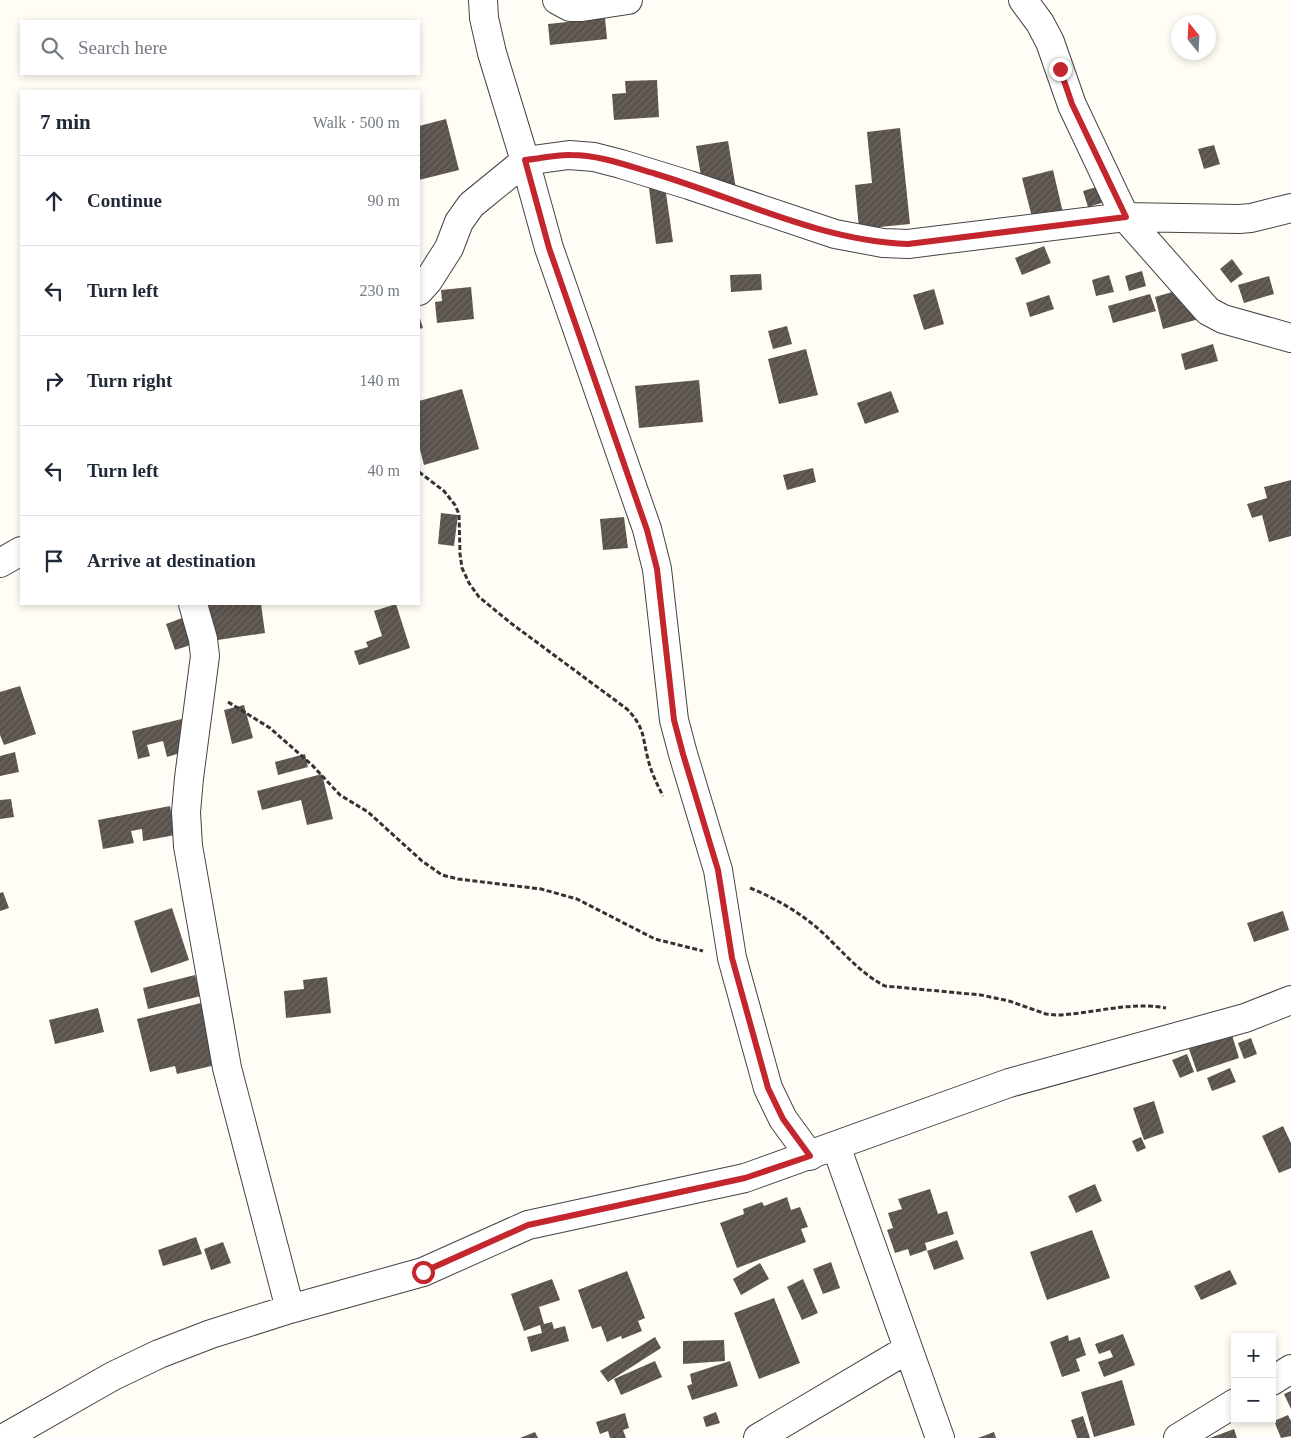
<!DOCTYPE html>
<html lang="en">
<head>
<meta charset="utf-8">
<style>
	body { margin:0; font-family:Georgia,serif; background:#f6f6f7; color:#1f2937 }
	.controls { position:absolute; right:15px; bottom:15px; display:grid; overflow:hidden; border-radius:0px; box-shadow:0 2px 8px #0003 }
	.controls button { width:45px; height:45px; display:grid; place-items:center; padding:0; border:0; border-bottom:1px solid #e0e1e3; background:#fff; color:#1f2937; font:25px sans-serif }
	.compass { position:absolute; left:1171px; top:15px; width:45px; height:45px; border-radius:50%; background:#fff; box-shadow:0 2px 8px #0003; rotate:342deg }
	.stop { position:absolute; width:15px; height:15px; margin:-11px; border:4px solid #c4262e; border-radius:50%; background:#fff }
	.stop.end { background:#c4262e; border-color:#fff; box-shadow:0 1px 5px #0008 }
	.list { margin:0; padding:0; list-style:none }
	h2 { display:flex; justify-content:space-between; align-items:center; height:65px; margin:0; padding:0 20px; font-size:21px }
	h2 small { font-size:16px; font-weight:400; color:#747a83 }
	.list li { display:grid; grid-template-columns:32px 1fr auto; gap:15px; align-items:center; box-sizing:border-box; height:90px; padding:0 20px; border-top:1px solid #e0e1e3 }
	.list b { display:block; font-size:19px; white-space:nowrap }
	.list em { font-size:16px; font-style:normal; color:#747a83 }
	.icon { flex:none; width:28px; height:28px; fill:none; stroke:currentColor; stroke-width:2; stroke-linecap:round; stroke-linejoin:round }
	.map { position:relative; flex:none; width:1291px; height:1438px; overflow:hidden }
	.search { position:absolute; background:#fff; box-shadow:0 2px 8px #0003; left:20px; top:20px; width:400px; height:55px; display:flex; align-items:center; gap:12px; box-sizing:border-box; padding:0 18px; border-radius:0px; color:#747a83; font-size:19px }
	.panel { position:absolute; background:#fff; box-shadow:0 2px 8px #0003; left:20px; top:90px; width:400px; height:515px; border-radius:0px }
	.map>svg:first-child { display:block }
</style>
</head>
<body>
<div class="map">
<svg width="1291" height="1438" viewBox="0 0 1291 1438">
	<defs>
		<pattern id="building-hatch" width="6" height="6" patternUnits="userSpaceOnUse" patternTransform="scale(1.25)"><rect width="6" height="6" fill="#5a524d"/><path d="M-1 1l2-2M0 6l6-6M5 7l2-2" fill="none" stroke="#6d6662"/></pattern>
	</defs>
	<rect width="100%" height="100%" fill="#fffdf5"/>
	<!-- building -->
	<path fill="url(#building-hatch)" d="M 605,18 L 607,39 L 550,45 L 548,24 Z
		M 657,80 L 659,117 L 614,120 L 612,94 L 626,93 L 625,81 Z
		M 446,119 L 459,170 L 419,180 L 419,126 Z
		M 900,128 L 910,224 L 859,229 L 855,185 L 872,183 L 867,132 Z
		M 728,141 L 736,189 L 704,194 L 696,146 Z
		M 1214,145 L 1220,164 L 1204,169 L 1198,149 Z
		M 1053,170 L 1064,217 L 1034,225 L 1022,178 Z
		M 1113,182 L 1118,198 L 1088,207 L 1083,191 Z
		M 665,186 L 673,242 L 656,244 L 649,188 Z
		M 1044,246 L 1051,263 L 1022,275 L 1015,258 Z
		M 1232,259 L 1243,274 L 1231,283 L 1220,269 Z
		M 1142,271 L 1146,286 L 1129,291 L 1125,276 Z
		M 761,274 L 762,290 L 731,292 L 730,275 Z
		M 1109,275 L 1114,292 L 1096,296 L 1092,280 Z
		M 1269,276 L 1274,294 L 1244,303 L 1238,285 Z
		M 471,287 L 474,319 L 437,323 L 435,302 L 442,301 L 441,290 Z
		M 934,289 L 944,324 L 924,330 L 913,295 Z
		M 1179,290 L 1183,306 L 1195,302 L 1199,319 L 1163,329 L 1155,297 Z
		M 1150,294 L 1156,311 L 1113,323 L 1108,306 Z
		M 1049,295 L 1054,309 L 1030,317 L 1026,303 Z
		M 419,315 L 423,328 L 419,329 Z
		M 787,326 L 792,344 L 773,349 L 768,331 Z
		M 1213,344 L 1218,361 L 1185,370 L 1181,354 Z
		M 806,349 L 818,395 L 779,404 L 768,359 Z
		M 699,380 L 703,422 L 639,428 L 635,386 Z
		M 462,389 L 479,449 L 424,465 L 419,446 L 419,401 Z
		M 891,391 L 899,412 L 865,424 L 857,403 Z
		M 813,468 L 816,482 L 787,490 L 783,475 Z
		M 1291,480 L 1291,536 L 1269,542 L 1262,515 L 1252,518 L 1247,504 L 1267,498 L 1264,487 Z
		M 441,513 L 458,515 L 454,546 L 438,544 Z
		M 624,517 L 628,548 L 603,550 L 600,519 Z
		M 206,604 L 261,604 L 265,633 L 211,641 Z
		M 396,604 L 410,648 L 359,665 L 354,651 L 368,647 L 366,642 L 382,636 L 374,611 Z
		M 185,617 L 194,644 L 175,650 L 166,624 Z
		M 20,686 L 36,734 L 4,745 L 0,735 L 0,692 Z
		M 244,705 L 253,738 L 232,744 L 224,710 Z
		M 190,717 L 179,758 L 177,754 L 167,757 L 163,741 L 147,745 L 150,756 L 138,759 L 132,731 Z
		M 15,752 L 19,772 L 0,776 L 0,756 Z
		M 305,754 L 308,767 L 278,775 L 275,762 Z
		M 322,774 L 333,819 L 307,825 L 301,800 L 262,810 L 257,791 Z
		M 11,799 L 14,817 L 0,819 L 0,800 Z
		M 170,806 L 175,835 L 143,841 L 142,829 L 131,831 L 134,843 L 103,849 L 98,820 Z
		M 3,892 L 9,908 L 0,911 L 0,893 Z
		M 172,908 L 189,960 L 151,973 L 134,921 Z
		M 1283,911 L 1289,930 L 1254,942 L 1247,923 Z
		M 195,975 L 201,996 L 148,1009 L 143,988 Z
		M 327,977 L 331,1013 L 286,1018 L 284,991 L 304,989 L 303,980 Z
		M 209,1001 L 224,1063 L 177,1074 L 175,1066 L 150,1072 L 137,1019 Z
		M 98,1008 L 104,1032 L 55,1044 L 49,1020 Z
		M 1232,1035 L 1239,1058 L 1197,1072 L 1189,1049 Z
		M 1251,1038 L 1257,1054 L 1244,1059 L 1238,1043 Z
		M 1187,1054 L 1194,1072 L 1180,1078 L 1172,1060 Z
		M 1230,1068 L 1236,1082 L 1212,1091 L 1207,1078 Z
		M 1154,1101 L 1164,1133 L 1144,1140 L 1133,1108 Z
		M 1283,1126 L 1291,1143 L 1291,1168 L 1279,1173 L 1262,1136 Z
		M 1141,1137 L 1146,1148 L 1137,1152 L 1132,1141 Z
		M 1095,1184 L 1102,1201 L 1076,1213 L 1068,1196 Z
		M 930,1189 L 938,1214 L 947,1211 L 954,1234 L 925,1243 L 927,1250 L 910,1256 L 908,1249 L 895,1253 L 887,1230 L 893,1228 L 888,1213 L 902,1209 L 898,1199 Z
		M 787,1197 L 791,1210 L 800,1207 L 808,1227 L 801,1229 L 806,1242 L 737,1268 L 720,1223 L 744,1214 L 743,1209 L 762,1202 L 764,1206 Z
		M 1092,1230 L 1110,1278 L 1047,1300 L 1030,1252 Z
		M 196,1237 L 202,1254 L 163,1266 L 158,1250 Z
		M 957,1240 L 964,1259 L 934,1270 L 927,1251 Z
		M 223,1242 L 231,1263 L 211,1270 L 204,1249 Z
		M 831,1262 L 840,1288 L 823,1294 L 813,1269 Z
		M 760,1263 L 769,1279 L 741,1295 L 733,1279 Z
		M 1230,1270 L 1237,1284 L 1201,1300 L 1194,1286 Z
		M 627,1271 L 645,1318 L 638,1321 L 642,1331 L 622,1339 L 621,1336 L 607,1342 L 601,1326 L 592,1329 L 578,1290 Z
		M 552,1279 L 560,1300 L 539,1307 L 544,1324 L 552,1322 L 554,1329 L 565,1326 L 569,1341 L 531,1352 L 527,1337 L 542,1333 L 540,1325 L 524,1331 L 511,1294 Z
		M 803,1279 L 818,1313 L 802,1320 L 787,1287 Z
		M 774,1298 L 800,1363 L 759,1379 L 734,1313 Z
		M 1123,1334 L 1135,1365 L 1104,1377 L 1098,1362 L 1113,1357 L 1110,1350 L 1099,1354 L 1095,1344 Z
		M 1068,1335 L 1069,1341 L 1080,1337 L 1086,1355 L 1076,1359 L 1080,1371 L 1062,1377 L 1050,1342 Z
		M 655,1337 L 661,1348 L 608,1382 L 600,1371 Z
		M 724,1340 L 725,1361 L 683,1364 L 683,1341 Z
		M 655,1361 L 662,1377 L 621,1395 L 614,1379 Z
		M 730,1361 L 738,1386 L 692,1400 L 687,1386 L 692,1384 L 690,1374 Z
		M 1122,1380 L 1135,1425 L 1094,1437 L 1081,1392 Z
		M 1291,1391 L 1291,1409 L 1284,1394 Z
		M 716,1412 L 720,1423 L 706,1427 L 703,1417 Z
		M 625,1413 L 629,1428 L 623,1430 L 626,1438 L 610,1438 L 608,1431 L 600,1434 L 596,1422 Z
		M 1288,1415 L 1291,1421 L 1291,1436 L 1281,1438 L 1274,1421 Z
		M 1083,1416 L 1090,1438 L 1077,1438 L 1071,1420 Z
		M 1234,1429 L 1237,1438 L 1210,1438 Z
		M 535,1432 L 538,1438 L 520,1438 Z
		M 994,1432 L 996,1438 L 978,1438 Z"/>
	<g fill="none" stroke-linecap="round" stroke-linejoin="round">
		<defs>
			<path id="street" d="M 483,0 L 484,18 L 492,53 L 525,161 L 549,248 L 647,529 L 657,569 L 674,720 L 683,754 L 718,870 L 732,958 L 768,1088 L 783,1119 L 810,1156
				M 557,0 L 570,7 L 582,7 L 628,0
				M 1023,0 L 1040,23 L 1050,42 L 1072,105 L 1125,217 L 1208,311 L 1223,319 L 1291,338
				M 419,291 L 428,281 L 449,248 L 459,222 L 471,205 L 525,161 L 569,155 L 594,157 L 621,164 L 689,185 L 835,234 L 883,243 L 908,244 L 1125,217 L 1239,219 L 1251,218 L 1291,208
				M 0,563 L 21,551
				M 193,604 L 203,639 L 205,656 L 189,778 L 186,812 L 188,846 L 227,1068 L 290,1309
				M 836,1146 L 940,1438
				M 1272,1381 L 1291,1369
				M 4,1438 L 113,1376 L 159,1354 L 211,1334 L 290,1309 L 423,1272 L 528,1225 L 745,1178 L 1009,1083 L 1245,1018 L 1291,1000
				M 758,1438 L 908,1349
				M 1178,1438 L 1235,1403"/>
		</defs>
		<!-- street casing -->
		<use href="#street" stroke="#444" stroke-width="30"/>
		<!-- path -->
		<path stroke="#333" stroke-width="3" stroke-dasharray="5 2.5" stroke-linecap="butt" d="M 419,472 L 444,491 L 455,505 L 459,514 L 460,554 L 462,568 L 469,583 L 479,597 L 512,624 L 627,709 C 645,728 642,736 648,759 C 651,772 657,784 663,796
			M 228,702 L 270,728 L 312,765 L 340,795 L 368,812 L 422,861 L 442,875 L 458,879 L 541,889 L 577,899 L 655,939 L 703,951
			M 750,888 C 777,899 801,913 823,933 C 842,951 861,974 885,986 L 981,995 L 1009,1001 L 1046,1014 L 1056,1015 C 1093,1014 1129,1001 1166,1008"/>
		<!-- street -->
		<use href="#street" stroke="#fff" stroke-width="28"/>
	</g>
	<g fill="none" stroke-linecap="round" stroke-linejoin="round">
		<!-- route -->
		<path stroke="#c4262e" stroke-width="6" d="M 423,1272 L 528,1225 L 745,1178 L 810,1156 L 783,1119 L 768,1088 L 732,958 L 718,870 L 683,754 L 674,720 L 657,569 L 647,530 L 549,248 L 525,160 C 540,159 556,154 571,155 C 600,155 628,166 656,174 C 739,199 821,241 908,244 L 1126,217 L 1072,104 L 1060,69"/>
	</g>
</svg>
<div class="controls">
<button>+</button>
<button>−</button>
</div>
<svg class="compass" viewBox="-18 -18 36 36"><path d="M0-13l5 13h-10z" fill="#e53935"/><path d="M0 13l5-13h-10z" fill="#747a83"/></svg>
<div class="stop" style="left:423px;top:1272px"></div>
<div class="stop end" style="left:1060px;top:69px"></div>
<div class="search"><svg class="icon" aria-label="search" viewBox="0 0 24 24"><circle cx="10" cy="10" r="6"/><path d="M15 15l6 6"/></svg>Search here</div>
<section class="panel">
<h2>7 min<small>Walk · 500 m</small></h2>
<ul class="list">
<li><svg class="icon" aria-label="ahead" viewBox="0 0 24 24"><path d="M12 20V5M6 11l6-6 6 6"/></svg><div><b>Continue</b></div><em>90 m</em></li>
<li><svg class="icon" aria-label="left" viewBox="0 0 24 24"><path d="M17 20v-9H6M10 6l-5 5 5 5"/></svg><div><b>Turn left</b></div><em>230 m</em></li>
<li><svg class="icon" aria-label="right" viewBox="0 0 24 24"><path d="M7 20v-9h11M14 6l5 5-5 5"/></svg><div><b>Turn right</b></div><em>140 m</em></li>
<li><svg class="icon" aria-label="left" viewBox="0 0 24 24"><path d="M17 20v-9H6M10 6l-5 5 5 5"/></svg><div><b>Turn left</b></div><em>40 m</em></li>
<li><svg class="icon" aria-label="arrive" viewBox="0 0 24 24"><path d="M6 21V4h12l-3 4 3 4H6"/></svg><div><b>Arrive at destination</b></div></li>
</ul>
</section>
</div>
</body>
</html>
